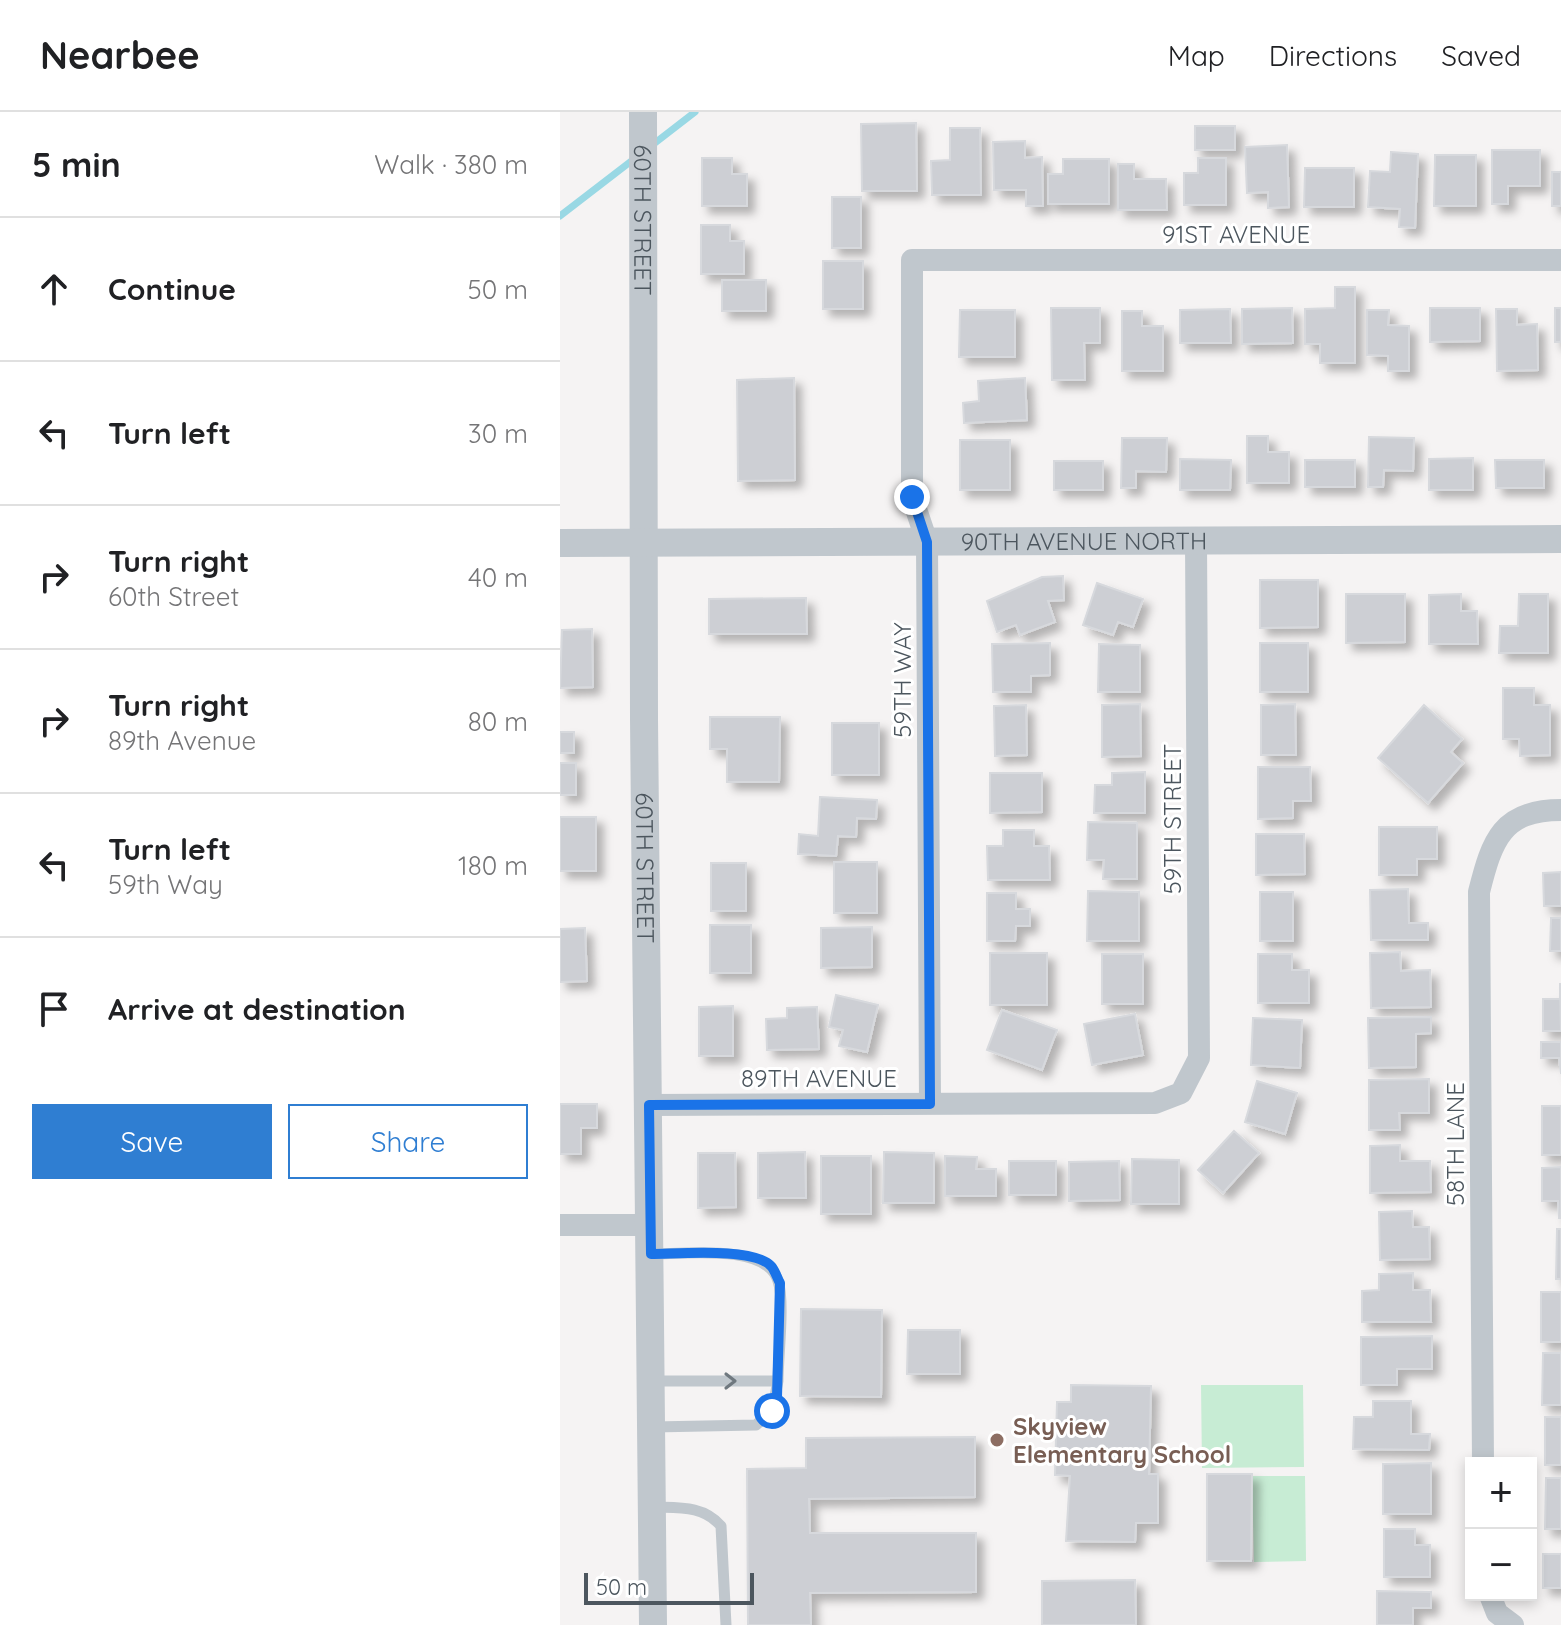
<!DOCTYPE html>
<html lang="en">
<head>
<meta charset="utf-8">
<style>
	body { margin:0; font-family:Quicksand,sans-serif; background:#f6f6f6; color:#202124 }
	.controls { position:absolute; right:24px; bottom:24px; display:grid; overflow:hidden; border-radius:0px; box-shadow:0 4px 12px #0003 }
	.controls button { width:72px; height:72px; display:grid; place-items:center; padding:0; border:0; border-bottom:2px solid #e0e0e0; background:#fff; color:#202124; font:40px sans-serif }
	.scale { position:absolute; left:24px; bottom:20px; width:170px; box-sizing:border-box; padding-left:8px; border:4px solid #4c565e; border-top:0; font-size:22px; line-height:28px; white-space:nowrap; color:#4c565e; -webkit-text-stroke:6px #fff; paint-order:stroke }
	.stop { position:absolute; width:24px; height:24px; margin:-18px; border:6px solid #1a73e8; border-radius:50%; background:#fff }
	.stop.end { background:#1a73e8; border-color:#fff; box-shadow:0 2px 8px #0008 }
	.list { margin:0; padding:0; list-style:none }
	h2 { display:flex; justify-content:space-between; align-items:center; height:104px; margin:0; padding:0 32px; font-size:34px }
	h2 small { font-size:26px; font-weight:400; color:#757577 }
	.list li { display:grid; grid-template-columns:52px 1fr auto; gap:24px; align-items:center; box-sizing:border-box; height:144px; padding:0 32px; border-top:2px solid #e0e0e0 }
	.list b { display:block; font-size:30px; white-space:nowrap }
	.list p { margin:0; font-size:26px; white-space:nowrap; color:#757577 }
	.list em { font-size:26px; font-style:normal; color:#757577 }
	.actions { display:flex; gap:16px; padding:24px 32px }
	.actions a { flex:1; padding:18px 0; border:2px solid #2f7ed2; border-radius:0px; text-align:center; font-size:28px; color:#2f7ed2 }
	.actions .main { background:#2f7ed2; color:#fff }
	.icon { flex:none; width:44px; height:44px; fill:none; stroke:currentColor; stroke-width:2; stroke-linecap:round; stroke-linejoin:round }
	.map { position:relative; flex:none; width:1001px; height:1513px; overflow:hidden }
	header { display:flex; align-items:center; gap:48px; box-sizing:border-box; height:112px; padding:0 40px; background:#fff; border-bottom:2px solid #e0e0e0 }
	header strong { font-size:38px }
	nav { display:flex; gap:44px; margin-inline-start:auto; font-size:28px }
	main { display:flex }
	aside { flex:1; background:#fff }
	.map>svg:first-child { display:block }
</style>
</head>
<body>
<header>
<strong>Nearbee</strong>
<nav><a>Map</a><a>Directions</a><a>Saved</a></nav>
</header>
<main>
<aside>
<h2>5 min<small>Walk · 380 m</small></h2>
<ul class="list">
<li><svg class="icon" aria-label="ahead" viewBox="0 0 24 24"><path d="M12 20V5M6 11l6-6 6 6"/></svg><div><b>Continue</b></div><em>50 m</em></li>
<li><svg class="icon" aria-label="left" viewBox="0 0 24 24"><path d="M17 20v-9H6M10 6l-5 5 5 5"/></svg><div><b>Turn left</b></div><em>30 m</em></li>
<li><svg class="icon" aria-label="right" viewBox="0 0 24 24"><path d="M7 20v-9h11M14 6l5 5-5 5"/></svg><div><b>Turn right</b><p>60th Street</p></div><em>40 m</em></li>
<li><svg class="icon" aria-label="right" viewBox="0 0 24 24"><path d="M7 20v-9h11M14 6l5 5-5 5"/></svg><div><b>Turn right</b><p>89th Avenue</p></div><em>80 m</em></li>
<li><svg class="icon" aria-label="left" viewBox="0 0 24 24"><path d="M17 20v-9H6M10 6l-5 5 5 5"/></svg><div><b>Turn left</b><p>59th Way</p></div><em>180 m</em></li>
<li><svg class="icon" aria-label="arrive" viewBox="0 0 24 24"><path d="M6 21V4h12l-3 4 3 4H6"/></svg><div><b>Arrive at destination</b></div></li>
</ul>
<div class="actions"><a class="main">Save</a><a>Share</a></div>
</aside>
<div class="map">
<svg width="1001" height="1513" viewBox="0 0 1001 1513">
	<defs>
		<filter id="shadow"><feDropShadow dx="7" dy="7" stdDeviation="4" flood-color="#0004"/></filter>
	</defs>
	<rect width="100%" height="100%" fill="#f5f3f3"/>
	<!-- green -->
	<path fill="#c7ecd4" d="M 641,1273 L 743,1273 L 744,1355 L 642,1356 Z
		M 692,1364 L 745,1364 L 746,1449 L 694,1450 Z"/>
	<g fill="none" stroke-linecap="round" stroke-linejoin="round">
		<!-- stream -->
		<path stroke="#99d8e4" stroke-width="7" d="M 91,34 L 135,0
			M 0,104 L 74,47"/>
	</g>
	<!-- building -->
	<path fill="#cdcfd4" stroke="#d7d9dd" stroke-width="2" filter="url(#shadow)" d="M 356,11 L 357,79 L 302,79 L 301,12 Z
		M 635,14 L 675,14 L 675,38 L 635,38 Z
		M 390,16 L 420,16 L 421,83 L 372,83 L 371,49 L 390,48 Z
		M 465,29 L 465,46 L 482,45 L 483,94 L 466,94 L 466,78 L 434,78 L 433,30 Z
		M 727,33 L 729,95 L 708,96 L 708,80 L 687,81 L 685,35 Z
		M 932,38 L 980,38 L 980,74 L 948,74 L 948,92 L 932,92 Z
		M 831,40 L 858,42 L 855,116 L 839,115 L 840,97 L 808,95 L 810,59 L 830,60 Z
		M 875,43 L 916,43 L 916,94 L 874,94 Z
		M 142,46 L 172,46 L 172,62 L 187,62 L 187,94 L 142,94 Z
		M 638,46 L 666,46 L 666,93 L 624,93 L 624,61 L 638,61 Z
		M 503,47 L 549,47 L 549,92 L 488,92 L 488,62 L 503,62 Z
		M 558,52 L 574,52 L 574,67 L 606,67 L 607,98 L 558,98 Z
		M 745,56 L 794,56 L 794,95 L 744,95 Z
		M 992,60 L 1001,60 L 1001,94 L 992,94 Z
		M 272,85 L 301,85 L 301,136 L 272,136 Z
		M 141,113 L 170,113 L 170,129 L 184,129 L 184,162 L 141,162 Z
		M 263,149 L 303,149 L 303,197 L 263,197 Z
		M 162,168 L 206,168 L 206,199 L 162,199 Z
		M 775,175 L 795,175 L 795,251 L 760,251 L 760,232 L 745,232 L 745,197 L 775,196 Z
		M 491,196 L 540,196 L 540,231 L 524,231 L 525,268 L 492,268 Z
		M 732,196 L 733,231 L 682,232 L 682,197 Z
		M 870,196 L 920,196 L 920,229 L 870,230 Z
		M 995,196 L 1001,196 L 1001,230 L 995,230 Z
		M 670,197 L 671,231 L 620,231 L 620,198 Z
		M 936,197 L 957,197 L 957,213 L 977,212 L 978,258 L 937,259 Z
		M 400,198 L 455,198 L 455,245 L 399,245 Z
		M 807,198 L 829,198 L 828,213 L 849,214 L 849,259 L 828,259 L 828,244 L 807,243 Z
		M 562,199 L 582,199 L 582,214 L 603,214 L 603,259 L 562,259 Z
		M 234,266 L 235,368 L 178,369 L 177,268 Z
		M 465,266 L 467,308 L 404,311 L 403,291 L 419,289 L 418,269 Z
		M 687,324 L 708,324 L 708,340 L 729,340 L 729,371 L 687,371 Z
		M 809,325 L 854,326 L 853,359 L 824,358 L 823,375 L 808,375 Z
		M 562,326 L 607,326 L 606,360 L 576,359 L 576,376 L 561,376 Z
		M 400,328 L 450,328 L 450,378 L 400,378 Z
		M 913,346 L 913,378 L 869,378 L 869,347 Z
		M 620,347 L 671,348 L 670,378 L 620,378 Z
		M 745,348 L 795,348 L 795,375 L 745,375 Z
		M 935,348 L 984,348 L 984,376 L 936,376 Z
		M 494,349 L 543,349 L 543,378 L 494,378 Z
		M 503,464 L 504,488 L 488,489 L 495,510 L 460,523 L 456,513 L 437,520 L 427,489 L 482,465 Z
		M 700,468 L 758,468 L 758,515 L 700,516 Z
		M 537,471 L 583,487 L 573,515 L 558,510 L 553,523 L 523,513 Z
		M 786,482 L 845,482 L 845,530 L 786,531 Z
		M 901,482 L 901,499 L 917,499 L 918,532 L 869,532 L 869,483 Z
		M 959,482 L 988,482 L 988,541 L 939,541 L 940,514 L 958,514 Z
		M 246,486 L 247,522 L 149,522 L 149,487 Z
		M 32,517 L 33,575 L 0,576 L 2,518 Z
		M 490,531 L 490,563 L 471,564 L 471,580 L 433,580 L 432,532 Z
		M 700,531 L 748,531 L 748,580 L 700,580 Z
		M 539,532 L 580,533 L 580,580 L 538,580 Z
		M 943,576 L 974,576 L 974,593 L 990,593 L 990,643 L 960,644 L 959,627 L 943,627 Z
		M 580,592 L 581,644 L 542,645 L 542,593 Z
		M 735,592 L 736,643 L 701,643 L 701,593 Z
		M 466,593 L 467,643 L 435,644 L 434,594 Z
		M 864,593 L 902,627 L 891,640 L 903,651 L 868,691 L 818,646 Z
		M 150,605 L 220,605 L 219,670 L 167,670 L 167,637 L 150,637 Z
		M 272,611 L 319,611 L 319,663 L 272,663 Z
		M 0,620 L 14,620 L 14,641 L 0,641 Z
		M 0,651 L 16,651 L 16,683 L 0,683 Z
		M 698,655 L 750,655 L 751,689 L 733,689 L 733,706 L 698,707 Z
		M 585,660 L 585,701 L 534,701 L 535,673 L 552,673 L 552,661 Z
		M 430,661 L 482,661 L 482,700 L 430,701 Z
		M 260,685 L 317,688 L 316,707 L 297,706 L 296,725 L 278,724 L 276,744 L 238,742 L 239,722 L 258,724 Z
		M 0,705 L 36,705 L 36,759 L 0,759 Z
		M 528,710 L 577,711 L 577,767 L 543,767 L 544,748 L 527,748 Z
		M 819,715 L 877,715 L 877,747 L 857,747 L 857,763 L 819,763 Z
		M 443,718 L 474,718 L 474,734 L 489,734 L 490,768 L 428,768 L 427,734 L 443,734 Z
		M 696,722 L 744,722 L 745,762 L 696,763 Z
		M 274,750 L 317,750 L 317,801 L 274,801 Z
		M 151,751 L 186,751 L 186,799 L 151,799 Z
		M 1001,760 L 1001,794 L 984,794 L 983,761 Z
		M 848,777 L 849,811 L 868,811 L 868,828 L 811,828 L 810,778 Z
		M 528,779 L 579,780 L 579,829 L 527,829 Z
		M 700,780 L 733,780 L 733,829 L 700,829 Z
		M 427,781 L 456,781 L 456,797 L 470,797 L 470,814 L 456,814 L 455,829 L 427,829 Z
		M 991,806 L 1001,806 L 1001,839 L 990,839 Z
		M 150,813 L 191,813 L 191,861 L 150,861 Z
		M 312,815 L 312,855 L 261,856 L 261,816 Z
		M 25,816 L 27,869 L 0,870 L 0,817 Z
		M 840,840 L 841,859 L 870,858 L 871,895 L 811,896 L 810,841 Z
		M 430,841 L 487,841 L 487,893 L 430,893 Z
		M 542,842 L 583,842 L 583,892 L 542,892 Z
		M 698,842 L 732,842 L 732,858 L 749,858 L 749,891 L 698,891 Z
		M 1000,871 L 1001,919 L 983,919 L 983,887 L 1000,887 Z
		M 276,883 L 318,893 L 307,940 L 279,934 L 283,918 L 269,915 Z
		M 173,894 L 173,944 L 139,944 L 139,895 Z
		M 257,895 L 259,937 L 207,938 L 206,907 L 227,906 L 227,896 Z
		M 442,898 L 497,918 L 482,958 L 427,938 Z
		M 575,902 L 583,943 L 532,953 L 524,912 Z
		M 871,905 L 871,921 L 856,922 L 856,955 L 809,956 L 808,906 Z
		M 693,906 L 742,908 L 740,956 L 691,953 Z
		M 981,930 L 1001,930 L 1001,962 L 999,946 L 981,946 Z
		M 869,967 L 869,1001 L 839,1001 L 840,1018 L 809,1018 L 809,968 Z
		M 697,969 L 737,981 L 725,1022 L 685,1010 Z
		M 0,992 L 37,992 L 37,1016 L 21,1016 L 21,1042 L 0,1042 Z
		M 982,994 L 1001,994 L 1001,1043 L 982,1043 Z
		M 674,1019 L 699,1041 L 663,1081 L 638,1058 Z
		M 840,1033 L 840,1049 L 870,1049 L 871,1080 L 810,1081 L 810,1034 Z
		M 245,1040 L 246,1086 L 198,1086 L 198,1041 Z
		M 324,1040 L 374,1041 L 374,1091 L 323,1091 Z
		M 138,1041 L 175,1041 L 176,1095 L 138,1096 Z
		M 261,1044 L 311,1044 L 311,1102 L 261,1102 Z
		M 385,1044 L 417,1045 L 416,1057 L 436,1057 L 436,1084 L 385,1084 Z
		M 572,1047 L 619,1048 L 619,1092 L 571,1092 Z
		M 449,1049 L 496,1049 L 496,1083 L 449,1083 Z
		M 559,1049 L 560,1088 L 509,1089 L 509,1050 Z
		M 1001,1055 L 1001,1106 L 999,1106 L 998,1089 L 982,1089 L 982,1056 Z
		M 852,1099 L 853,1115 L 869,1115 L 870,1147 L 820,1148 L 819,1100 Z
		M 997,1117 L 1001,1117 L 1001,1167 L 996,1167 Z
		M 853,1161 L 853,1178 L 870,1178 L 871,1210 L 802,1210 L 802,1179 L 819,1178 L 819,1162 Z
		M 981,1180 L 1001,1180 L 1001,1230 L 981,1230 Z
		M 241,1197 L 322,1198 L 321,1285 L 240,1284 Z
		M 348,1218 L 400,1218 L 400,1262 L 347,1262 Z
		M 872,1224 L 872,1257 L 837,1257 L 837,1273 L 801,1273 L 801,1225 Z
		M 983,1241 L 1001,1241 L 1001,1293 L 982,1293 Z
		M 511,1273 L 591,1274 L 589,1362 L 598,1362 L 598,1411 L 576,1411 L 575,1430 L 506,1429 L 510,1364 L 495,1363 L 497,1290 L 511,1290 Z
		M 813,1289 L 851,1289 L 851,1322 L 870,1322 L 869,1338 L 793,1337 L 794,1305 L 813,1305 Z
		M 985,1305 L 1001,1305 L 1001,1353 L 985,1353 Z
		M 415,1325 L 415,1385 L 249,1387 L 250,1421 L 416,1421 L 416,1480 L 250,1481 L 251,1513 L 188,1513 L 187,1357 L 246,1356 L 246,1326 Z
		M 871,1351 L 871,1402 L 823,1402 L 823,1352 Z
		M 647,1362 L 692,1362 L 691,1449 L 647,1449 Z
		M 986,1366 L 1001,1366 L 1001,1417 L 985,1417 Z
		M 824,1417 L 855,1417 L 855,1433 L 870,1433 L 870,1465 L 824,1465 Z
		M 983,1442 L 1001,1442 L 1001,1476 L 983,1476 Z
		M 575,1468 L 576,1513 L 482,1513 L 482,1469 Z
		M 817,1479 L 871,1480 L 871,1496 L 853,1496 L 853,1513 L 817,1513 Z"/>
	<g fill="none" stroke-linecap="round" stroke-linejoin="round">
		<!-- service -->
		<path stroke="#c0c7cd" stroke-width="11" d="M 91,1142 C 124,1142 207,1131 218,1169 C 225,1189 218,1245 218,1269 L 93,1269
			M 93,1315 L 196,1313 L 212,1299 L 218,1269
			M 93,1395 C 118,1396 143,1393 161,1414 L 166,1513"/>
		<!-- minor -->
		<path stroke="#c0c7cd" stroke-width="22" d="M 370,992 L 367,430 L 352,385 L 352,148 L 1001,148
			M 89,993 L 595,991 L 621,981 L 639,946 L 636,428
			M 0,1113 L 91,1113
			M 923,1351 L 919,780 C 932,728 942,698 1001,698
			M 930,1483 L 937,1501 L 953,1513"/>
		<!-- tertiary -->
		<g stroke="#c0c7cd" stroke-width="28">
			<path id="s1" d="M 83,0 L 84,607 L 93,1513"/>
			<path id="s2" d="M 0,431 L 1001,427"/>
		</g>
	</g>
	<!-- one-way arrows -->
	<defs><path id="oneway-chevron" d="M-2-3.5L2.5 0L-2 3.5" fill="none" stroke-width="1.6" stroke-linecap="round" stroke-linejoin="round" transform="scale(2)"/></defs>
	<use stroke="#6f787f" href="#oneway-chevron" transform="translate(170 1269)"/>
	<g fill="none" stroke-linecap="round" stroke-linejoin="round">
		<!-- route -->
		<path stroke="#1a73e8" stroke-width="10" d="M 212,1299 L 217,1285 L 220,1171 C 217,1166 215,1158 211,1154 C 193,1135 118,1142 91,1142 L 89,993 L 370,992 L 367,430 L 352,385"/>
	</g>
	<!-- markers -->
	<circle fill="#8d6e63" stroke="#fff" stroke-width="3" cx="437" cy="1328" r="8"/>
	<g text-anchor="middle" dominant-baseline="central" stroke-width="6" stroke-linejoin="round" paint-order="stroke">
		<!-- street labels -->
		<g font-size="24" fill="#4c565e" stroke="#fff">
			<text stroke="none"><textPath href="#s1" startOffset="108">60TH STREET</textPath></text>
			<text x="676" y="122">91ST AVENUE</text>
			<text stroke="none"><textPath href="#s2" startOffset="524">90TH AVENUE NORTH</textPath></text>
			<text transform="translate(342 568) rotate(-90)">59TH WAY</text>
			<text transform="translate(612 707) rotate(-90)">59TH STREET</text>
			<text stroke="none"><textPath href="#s1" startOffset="756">60TH STREET</textPath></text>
			<text x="259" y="966">89TH AVENUE</text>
			<text transform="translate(895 1032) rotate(-90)">58TH LANE</text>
		</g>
		<!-- education labels -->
		<g font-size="24" font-weight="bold" fill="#785e54" stroke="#fff" text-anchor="start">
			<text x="453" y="1314">Skyview<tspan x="453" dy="28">Elementary School</tspan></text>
		</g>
	</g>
</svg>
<div class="controls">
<button>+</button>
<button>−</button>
</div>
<div class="scale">50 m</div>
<div class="stop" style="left:212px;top:1299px"></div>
<div class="stop end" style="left:352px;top:385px"></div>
</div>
</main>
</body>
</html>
